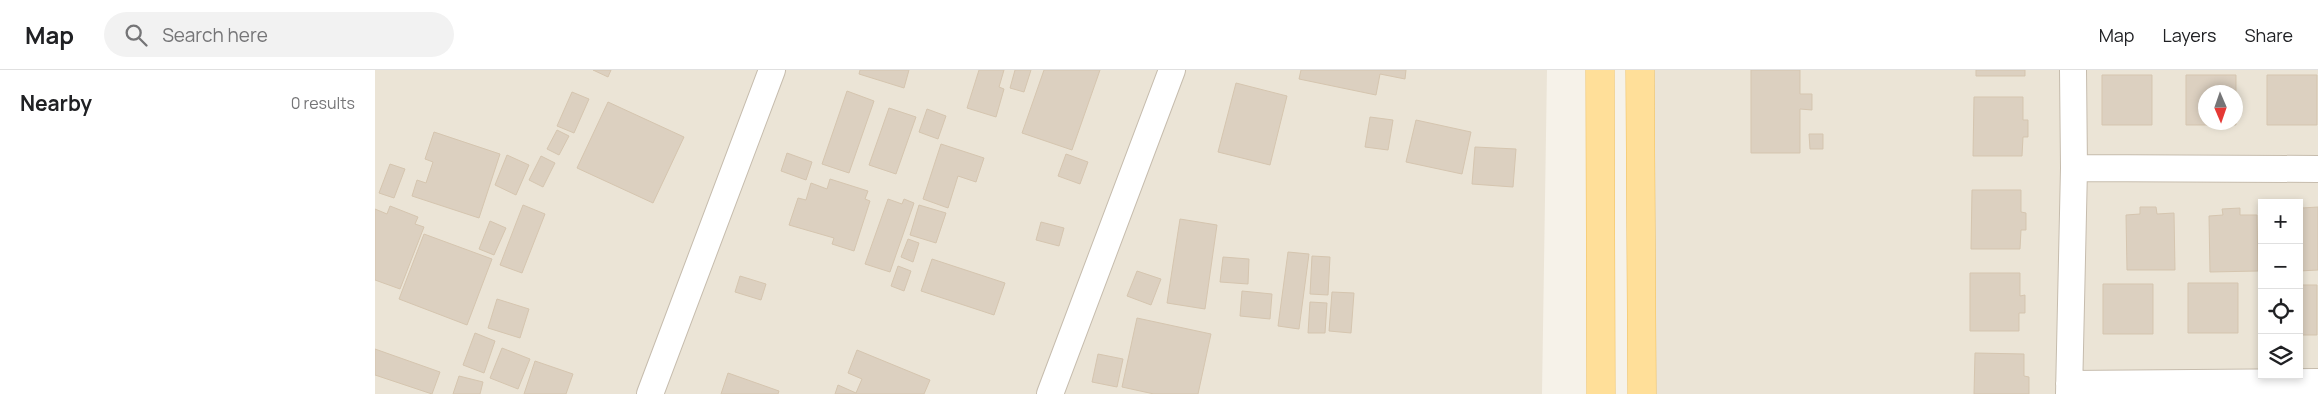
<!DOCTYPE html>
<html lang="en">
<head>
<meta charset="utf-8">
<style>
	body { margin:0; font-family:Manrope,sans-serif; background:#f2f2f2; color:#202124 }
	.controls { position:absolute; right:15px; bottom:15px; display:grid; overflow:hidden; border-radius:0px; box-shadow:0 2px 8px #0003 }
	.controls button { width:45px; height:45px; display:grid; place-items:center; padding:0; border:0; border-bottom:1px solid #e0e0e0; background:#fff; color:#202124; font:25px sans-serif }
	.compass { position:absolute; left:1823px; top:15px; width:45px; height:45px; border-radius:50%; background:#fff; box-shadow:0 2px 8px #0003; rotate:178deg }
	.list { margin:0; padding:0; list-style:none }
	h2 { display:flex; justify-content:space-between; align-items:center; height:65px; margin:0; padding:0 20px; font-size:21px }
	h2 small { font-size:16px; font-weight:400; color:#757577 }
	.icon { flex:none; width:28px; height:28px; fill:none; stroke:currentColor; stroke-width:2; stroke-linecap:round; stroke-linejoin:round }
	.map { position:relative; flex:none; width:1943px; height:324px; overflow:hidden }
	header { display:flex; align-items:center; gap:30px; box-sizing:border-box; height:70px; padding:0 25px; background:#fff; border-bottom:1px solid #e0e0e0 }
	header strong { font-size:24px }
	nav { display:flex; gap:28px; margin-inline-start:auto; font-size:18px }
	.search { width:350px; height:45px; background:#f2f2f2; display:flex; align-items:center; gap:12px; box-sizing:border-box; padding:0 18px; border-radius:28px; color:#757577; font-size:19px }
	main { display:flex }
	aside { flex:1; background:#fff }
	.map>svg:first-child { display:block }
</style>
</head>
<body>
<header>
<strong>Map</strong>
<div class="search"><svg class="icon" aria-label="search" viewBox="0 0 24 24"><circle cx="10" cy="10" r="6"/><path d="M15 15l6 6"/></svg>Search here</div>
<nav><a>Map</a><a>Layers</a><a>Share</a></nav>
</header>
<main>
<aside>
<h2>Nearby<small>0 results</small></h2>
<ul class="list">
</ul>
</aside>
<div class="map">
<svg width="1943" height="324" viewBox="0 0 1943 324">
	<rect width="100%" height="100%" fill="#f6f2e9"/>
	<!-- residential -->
	<path fill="#ebe4d6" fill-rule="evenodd" d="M 0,0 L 1172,0 L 1167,324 L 0,324 Z
		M 1257,0 L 1943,0 L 1943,324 L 1256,324 ZM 1830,22 L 1860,22 L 1860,52 L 1830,52 ZM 1887,133 L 1924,133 L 1924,305 L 1887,305 Z"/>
	<!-- building -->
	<path fill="#dcd0c0" stroke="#d5c5af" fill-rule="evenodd" d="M 218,0 L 236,0 L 233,7 Z
		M 485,0 L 534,0 L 529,18 L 484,4 Z
		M 604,0 L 629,0 L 624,17 L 629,19 L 621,47 L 592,38 Z
		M 640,0 L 656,0 L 649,22 L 635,18 Z
		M 669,0 L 725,0 L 697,80 L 647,63 Z
		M 926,0 L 1031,0 L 1030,9 L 1005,4 L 1001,25 L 924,9 Z
		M 1376,0 L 1425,0 L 1425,24 L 1437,24 L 1437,40 L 1425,39 L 1425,83 L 1376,83 Z
		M 1601,0 L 1650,0 L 1650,6 L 1601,6 Z
		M 1727,5 L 1777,5 L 1777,55 L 1727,55 Z
		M 1811,5 L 1861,5 L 1861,55 L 1811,55 ZM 1830,22 L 1860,22 L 1860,52 L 1830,52 Z
		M 1892,5 L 1942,5 L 1942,55 L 1892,55 Z
		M 861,13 L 912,26 L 895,95 L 843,82 Z
		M 472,21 L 499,31 L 474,103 L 447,94 Z
		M 197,22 L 214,29 L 199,63 L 182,56 Z
		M 1599,27 L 1648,27 L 1648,50 L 1653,50 L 1653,67 L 1648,67 L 1647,86 L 1598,86 Z
		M 233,32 L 309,67 L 278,133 L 202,98 Z
		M 514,38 L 541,47 L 521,104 L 494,95 Z
		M 552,39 L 571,46 L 563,69 L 544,62 Z
		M 995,47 L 1018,50 L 1013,80 L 990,77 Z
		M 1041,50 L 1096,62 L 1087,104 L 1031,92 Z
		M 182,60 L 194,66 L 184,85 L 172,79 Z
		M 59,62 L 125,84 L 104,148 L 37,126 L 42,110 L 51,113 L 58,92 L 50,89 Z
		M 1434,64 L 1448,64 L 1448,79 L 1435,79 Z
		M 566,74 L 609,88 L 601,112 L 583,106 L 573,138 L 548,129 Z
		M 1100,77 L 1141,79 L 1138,117 L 1097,114 Z
		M 412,83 L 437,92 L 431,110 L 406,101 Z
		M 691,84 L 713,92 L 705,114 L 683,106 Z
		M 132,85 L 154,95 L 141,125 L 120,115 Z
		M 166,86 L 180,93 L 168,117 L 154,110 Z
		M 15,94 L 30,99 L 19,128 L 4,123 Z
		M 455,109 L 493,121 L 490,129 L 495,131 L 479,181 L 457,174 L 459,168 L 414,155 L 423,128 L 431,130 L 436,113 L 452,119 Z
		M 1597,120 L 1646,120 L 1646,142 L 1651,143 L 1651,160 L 1646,160 L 1645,179 L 1596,179 Z
		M 513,129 L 527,134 L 529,129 L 539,133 L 515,202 L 490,194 Z
		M 148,135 L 170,144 L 147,203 L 125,195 Z
		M 544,135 L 571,143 L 561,173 L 535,165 Z
		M 15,136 L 43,147 L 40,154 L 49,157 L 25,219 L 0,210 L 0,139 L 12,144 Z
		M 1765,137 L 1781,137 L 1782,144 L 1799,143 L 1800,200 L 1752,200 L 1751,145 L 1765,144 Z
		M 1943,137 L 1943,200 L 1924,201 L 1924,145 L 1927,144 L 1927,138 Z
		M 1865,138 L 1865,145 L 1882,145 L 1883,201 L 1835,202 L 1834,146 L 1848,145 L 1847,139 Z
		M 805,149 L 842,155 L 830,239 L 792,233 Z
		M 115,151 L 131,158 L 119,185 L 104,179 Z
		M 666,152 L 689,158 L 684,176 L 661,170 Z
		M 49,164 L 117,189 L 92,255 L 24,229 Z
		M 533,169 L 544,173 L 538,192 L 526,187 Z
		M 913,182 L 934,184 L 924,259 L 903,256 Z
		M 937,186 L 955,187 L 953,225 L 935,224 Z
		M 848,187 L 874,189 L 873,214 L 845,212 Z
		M 557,189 L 630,213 L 619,245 L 546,221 Z
		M 523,196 L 536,201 L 529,221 L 516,216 Z
		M 762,201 L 786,209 L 776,235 L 752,226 Z
		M 1595,203 L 1645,203 L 1645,226 L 1650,225 L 1650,243 L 1644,243 L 1644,261 L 1595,261 Z
		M 365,206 L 391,214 L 386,230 L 360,222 Z
		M 1813,213 L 1863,213 L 1863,263 L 1813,263 Z
		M 1728,214 L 1778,214 L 1778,264 L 1728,264 Z
		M 1924,215 L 1942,215 L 1942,265 L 1924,265 Z
		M 867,221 L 897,224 L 895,249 L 865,246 Z
		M 957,222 L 979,223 L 976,263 L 954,261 Z
		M 122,229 L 154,239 L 145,268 L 113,258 Z
		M 935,232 L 952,233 L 950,263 L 933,263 Z
		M 762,248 L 836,264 L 823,324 L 779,324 L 747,317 Z
		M 100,263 L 120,271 L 109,303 L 88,295 Z
		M 127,278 L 155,289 L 143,319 L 115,308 Z
		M 0,279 L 65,302 L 57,324 L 0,305 Z
		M 482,280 L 555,310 L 549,324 L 460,324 L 463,315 L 481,323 L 487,309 L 473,303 Z
		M 1600,283 L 1649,284 L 1649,306 L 1654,307 L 1654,324 L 1599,324 Z
		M 723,284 L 748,289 L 742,317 L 717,312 Z
		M 160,291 L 198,304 L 191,324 L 149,324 Z
		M 353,303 L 404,321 L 403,324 L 346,324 Z
		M 84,306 L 108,312 L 105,324 L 78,324 Z"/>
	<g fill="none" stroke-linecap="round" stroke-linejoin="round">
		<defs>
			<path id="minor" d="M 1699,98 L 1943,99
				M 1694,314 L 1943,312
				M 275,324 L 397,0
				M 675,324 L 797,0
				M 1694,324 L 1699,98 L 1698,0"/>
			<path id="primary" d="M 1225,0 L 1226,324
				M 1265,0 L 1267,324"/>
		</defs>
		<!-- minor casing -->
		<use href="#minor" stroke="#c6bcad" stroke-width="28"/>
		<!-- primary casing -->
		<use href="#primary" stroke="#f1c05c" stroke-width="29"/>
		<!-- minor -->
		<use href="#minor" stroke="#fff" stroke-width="26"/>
		<!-- primary -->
		<use href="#primary" stroke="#ffdf99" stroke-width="28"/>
	</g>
</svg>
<div class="controls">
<button>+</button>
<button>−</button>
<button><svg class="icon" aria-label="locate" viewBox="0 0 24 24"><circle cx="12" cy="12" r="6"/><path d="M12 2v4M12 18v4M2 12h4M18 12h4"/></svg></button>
<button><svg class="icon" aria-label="layers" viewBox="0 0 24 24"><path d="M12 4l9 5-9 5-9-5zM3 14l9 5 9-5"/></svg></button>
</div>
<svg class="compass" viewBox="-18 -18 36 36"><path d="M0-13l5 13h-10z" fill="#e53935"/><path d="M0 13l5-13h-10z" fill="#757577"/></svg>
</div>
</main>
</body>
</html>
